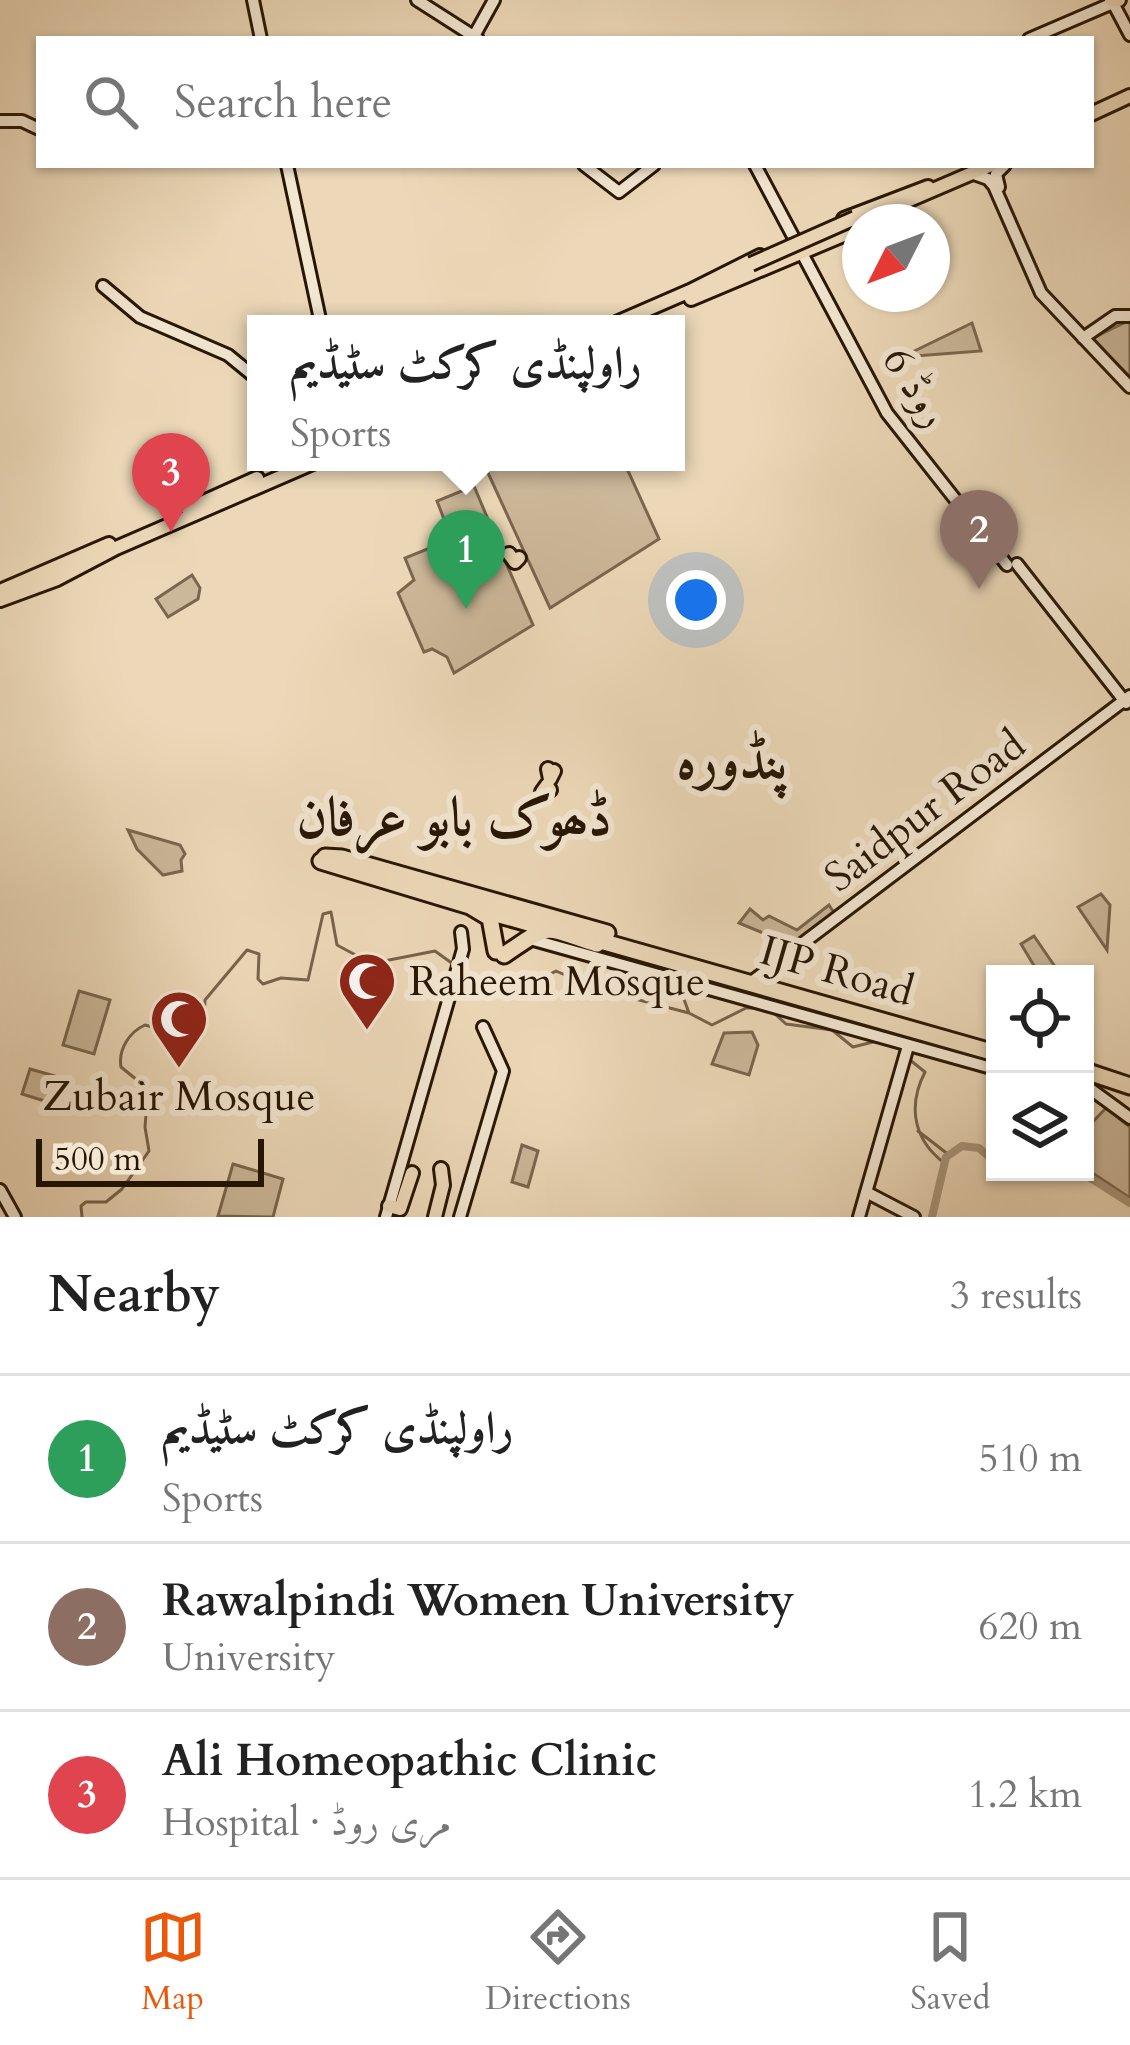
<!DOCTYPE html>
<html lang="en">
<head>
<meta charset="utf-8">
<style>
	body { margin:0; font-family:Cardo,Amiri,serif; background:#f6f6f6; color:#222 }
	.controls { position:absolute; right:36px; bottom:36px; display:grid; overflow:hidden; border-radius:0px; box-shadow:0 3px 9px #0004 }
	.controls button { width:108px; height:108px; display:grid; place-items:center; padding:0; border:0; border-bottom:3px solid #e0e0e0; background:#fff; color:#222; font:60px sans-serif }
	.compass { position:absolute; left:842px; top:204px; width:108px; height:108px; border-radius:50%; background:#fff; box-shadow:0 3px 9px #0004; rotate:228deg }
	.scale { position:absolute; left:36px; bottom:30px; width:228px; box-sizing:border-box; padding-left:12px; border:6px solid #271604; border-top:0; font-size:33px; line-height:42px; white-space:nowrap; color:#271604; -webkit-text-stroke:9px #f3e6d1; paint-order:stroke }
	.you { position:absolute; left:696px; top:600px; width:42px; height:42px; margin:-30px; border:9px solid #fff; border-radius:50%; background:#1a73e8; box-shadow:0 0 0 18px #1a73e833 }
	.badge { display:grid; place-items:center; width:78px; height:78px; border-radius:50%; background:#ea580c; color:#fff; font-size:39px; font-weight:700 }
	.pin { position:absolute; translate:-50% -99px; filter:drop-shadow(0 3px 6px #0008) }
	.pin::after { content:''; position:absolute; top:63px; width:42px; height:36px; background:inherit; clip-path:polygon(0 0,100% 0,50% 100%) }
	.popup { position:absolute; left:247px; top:315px; width:438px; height:156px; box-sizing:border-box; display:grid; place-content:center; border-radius:0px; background:#fff; filter:drop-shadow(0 3px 9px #0005); font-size:39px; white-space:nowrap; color:#767676 }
	.popup b { font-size:45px; color:#222 }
	.popup::after { content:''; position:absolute; left:50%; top:100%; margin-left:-24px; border:24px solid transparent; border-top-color:#fff }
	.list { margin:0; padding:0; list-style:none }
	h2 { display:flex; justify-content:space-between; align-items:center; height:156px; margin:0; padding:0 48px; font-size:51px }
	h2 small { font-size:39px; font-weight:400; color:#767676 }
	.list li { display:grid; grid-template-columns:78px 1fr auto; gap:36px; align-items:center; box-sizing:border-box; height:168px; padding:0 48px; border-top:3px solid #e0e0e0 }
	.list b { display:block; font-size:45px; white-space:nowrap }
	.list p { margin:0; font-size:39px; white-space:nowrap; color:#767676 }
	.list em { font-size:39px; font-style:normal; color:#767676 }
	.icon { flex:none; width:66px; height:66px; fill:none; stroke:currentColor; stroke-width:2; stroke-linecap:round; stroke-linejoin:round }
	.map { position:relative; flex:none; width:1130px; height:1217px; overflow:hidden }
	.search { position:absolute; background:#fff; box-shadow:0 3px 9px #0004; left:36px; right:36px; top:36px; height:132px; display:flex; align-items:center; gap:30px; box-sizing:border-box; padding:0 42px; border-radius:0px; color:#767676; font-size:45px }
	.sheet { height:660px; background:#fff }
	nav { display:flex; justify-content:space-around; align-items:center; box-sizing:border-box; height:168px; border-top:3px solid #e0e0e0; background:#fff; font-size:33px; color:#767676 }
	nav a { display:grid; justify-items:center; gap:6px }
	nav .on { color:#ea580c }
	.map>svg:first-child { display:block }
</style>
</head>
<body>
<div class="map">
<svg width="1130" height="1217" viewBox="0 0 1130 1217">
	<rect width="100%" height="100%" fill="#ecd8b8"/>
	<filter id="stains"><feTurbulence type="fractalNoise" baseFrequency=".00167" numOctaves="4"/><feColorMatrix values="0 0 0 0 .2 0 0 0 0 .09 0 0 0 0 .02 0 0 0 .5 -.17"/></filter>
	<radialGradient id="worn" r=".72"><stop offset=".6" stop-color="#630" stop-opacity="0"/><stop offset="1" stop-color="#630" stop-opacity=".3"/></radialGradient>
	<!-- green -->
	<path fill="#cbb799" stroke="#79664e" stroke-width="3" d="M 1128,321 L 1130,323 L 1130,377 L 1091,339 Z
		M 972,323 L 981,351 L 902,357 Z
		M 483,462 L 624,462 L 659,539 L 550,608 Z
		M 474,486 L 487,517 L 449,532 L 437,501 Z
		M 489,524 L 533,625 L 454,673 L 447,657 L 432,649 L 424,652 L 398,593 L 414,580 L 405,558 Z
		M 192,575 L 200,588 L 198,599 L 168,617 L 156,599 Z
		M 128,830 L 180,845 L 185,854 L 181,860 L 182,871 L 163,875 L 137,849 Z
		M 1101,894 L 1110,905 L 1107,950 L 1078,907 Z
		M 829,905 L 838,919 L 801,940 L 782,936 L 778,939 L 739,923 L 750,909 L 763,920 L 769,916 L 797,930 Z
		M 1034,936 L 1060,974 L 1039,974 L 1021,944 Z
		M 79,991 L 110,1000 L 94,1054 L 63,1045 Z
		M 752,1032 L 758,1045 L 749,1075 L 712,1064 L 724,1033 Z
		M 30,1069 L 55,1076 L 48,1102 L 22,1094 Z
		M 1106,1108 L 1130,1127 L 1130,1198 L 1085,1168 L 1085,1130 Z
		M 522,1145 L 538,1151 L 528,1187 L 512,1182 Z
		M 233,1164 L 283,1179 L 273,1217 L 218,1216 Z"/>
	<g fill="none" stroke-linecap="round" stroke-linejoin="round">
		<!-- stream -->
		<path stroke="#75634b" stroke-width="3" d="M 461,969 C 490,988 526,989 556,971 L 597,989 L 689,1013 L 712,1025 L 746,1008 L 759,1008
			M 678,983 L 689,1013
			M 774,1013 L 786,1024 L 832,1030 L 853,1047 L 877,1041
			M 910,1060 L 925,1072 C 906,1109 916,1141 943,1162
			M 918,1131 L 949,1155
			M 82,1217 L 81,1206 L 86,1202 L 106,1202 L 122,1189 L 149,1151 L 145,1127 L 148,1089 L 121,1067 C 118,1050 129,1032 145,1025 L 175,1033 L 199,1029 L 204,1021 L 205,1000 L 247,950 L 259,954 L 258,979 L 263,984 L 281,978 L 308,980 L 323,914 L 331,912 L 337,945 L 363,959 L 379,962 L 435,951 L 453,964"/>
		<!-- river -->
		<path stroke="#a9967b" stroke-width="8" d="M 1081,1172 L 1130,1203
			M 932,1217 L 946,1157 L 962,1146 L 979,1148 L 995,1162"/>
		<defs>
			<path id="secondary" d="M 253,0 L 261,39
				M 417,0 L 478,39
				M 474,36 L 494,0
				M 1029,39 L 1113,3 L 1130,35
				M 0,121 L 22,121 L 39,129
				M 287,165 L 321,324
				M 584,165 L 619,192 L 654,165
				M 755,165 L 887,413 L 1007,565
				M 971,173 L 988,179 L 994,186 L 1041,293 L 1130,387
				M 999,187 L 996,174 L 1005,165
				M 103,286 L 140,317 L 228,355 L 256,378
				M 1083,338 L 1115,316 L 1130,316
				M 1017,564 L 1126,703
				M 530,939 L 995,1069
				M 754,980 L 1130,696
				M 1085,1085 L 1130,1118
				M 0,1190 L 15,1217
				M 866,1192 L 914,1217
				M 386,1217 L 463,949 L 461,932
				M 460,1217 L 503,1071 L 483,1027
				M 859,1217 L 908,1046"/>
			<path id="primary" d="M 1111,0 L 1119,0
				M 1091,114 L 1130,96
				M 844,219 L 928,187
				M 865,219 L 991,165
				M 686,293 L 760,256
				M 691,299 L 860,228
				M 614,324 L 690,291
				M 188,509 L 257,478
				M 509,554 L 515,562 L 519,558
				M 0,591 L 109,544
				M 0,600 L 57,579 L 116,548 L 315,462
				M 548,769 L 550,779 L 554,771
				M 542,792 L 547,785 L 550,790
				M 389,1206 L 400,1209 L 412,1173
				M 435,1217 L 443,1185 L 441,1169"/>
			<path id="highway" d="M 325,857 L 342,858 L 607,933
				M 321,861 L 470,906 L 490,918 L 496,951
				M 482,910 L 546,928
				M 590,938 L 995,1053
				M 504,955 C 553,922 540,926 597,944
				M 1085,1071 L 1130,1086"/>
		</defs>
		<!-- secondary casing -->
		<use href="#secondary" stroke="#271604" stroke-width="16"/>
		<!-- primary casing -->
		<use href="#primary" stroke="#271604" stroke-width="18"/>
		<!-- highway casing -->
		<use href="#highway" stroke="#271604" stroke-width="21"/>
		<!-- secondary -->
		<use href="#secondary" stroke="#f3e6d1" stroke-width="10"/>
		<!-- primary -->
		<use href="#primary" stroke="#ecd8b8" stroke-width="12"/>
		<!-- highway -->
		<use href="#highway" stroke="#ecd8b8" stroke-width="15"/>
		<defs>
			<path id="primary-bridge" d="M 751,264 L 855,218"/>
		</defs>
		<!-- primary-bridge casing -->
		<use href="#primary-bridge" stroke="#271604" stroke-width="18" stroke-linecap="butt"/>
		<!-- primary-bridge -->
		<use href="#primary-bridge" stroke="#ecd8b8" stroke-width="12"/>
	</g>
	<!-- icons -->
	<defs>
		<symbol id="mosque-pin" viewBox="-11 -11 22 30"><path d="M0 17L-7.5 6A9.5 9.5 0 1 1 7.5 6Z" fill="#8f2418" stroke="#f3e6d1"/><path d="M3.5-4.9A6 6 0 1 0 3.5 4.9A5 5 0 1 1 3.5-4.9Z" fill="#fff"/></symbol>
	</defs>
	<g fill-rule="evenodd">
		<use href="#mosque-pin" x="334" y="948" width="66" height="90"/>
		<use href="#mosque-pin" x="146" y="986" width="66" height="90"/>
	</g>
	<g text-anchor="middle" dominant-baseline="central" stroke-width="12" stroke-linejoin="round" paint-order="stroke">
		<!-- street labels -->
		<g font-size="42" fill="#271604" stroke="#f3e6d1">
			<text transform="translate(916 387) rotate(57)">روڈ 6</text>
			<text transform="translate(925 811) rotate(-37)">Saidpur Road</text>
			<text transform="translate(837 971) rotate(16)">IJP Road</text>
		</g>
		<!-- poi labels -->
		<g font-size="42" fill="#271604" stroke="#f3e6d1" text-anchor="start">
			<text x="409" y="981">Raheem Mosque</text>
			<text x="179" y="1096" text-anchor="middle">Zubair Mosque</text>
		</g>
		<!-- district labels -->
		<g font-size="54" font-weight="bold" fill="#271604" stroke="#f3e6d1">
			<text x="733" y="761">پنڈورہ</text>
			<text x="454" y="818">ڈھوک بابو عرفان</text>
		</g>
	</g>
	<rect width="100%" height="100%" filter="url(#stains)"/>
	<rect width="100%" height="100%" fill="url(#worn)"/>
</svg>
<div class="controls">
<button><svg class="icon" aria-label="locate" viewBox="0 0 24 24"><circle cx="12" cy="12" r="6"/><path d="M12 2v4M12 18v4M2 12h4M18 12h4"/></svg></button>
<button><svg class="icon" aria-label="layers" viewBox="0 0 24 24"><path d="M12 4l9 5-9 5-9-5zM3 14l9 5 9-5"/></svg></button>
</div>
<svg class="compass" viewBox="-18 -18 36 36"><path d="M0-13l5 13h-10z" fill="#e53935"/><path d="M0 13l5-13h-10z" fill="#767676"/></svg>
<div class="scale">500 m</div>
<div class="you"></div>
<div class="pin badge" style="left:466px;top:609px;background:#2e9e5b">1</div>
<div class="popup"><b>راولپنڈی کرکٹ سٹیڈیم</b>Sports</div>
<div class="pin badge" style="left:979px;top:589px;background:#8d6e63">2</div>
<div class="pin badge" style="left:171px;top:532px;background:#e0444e">3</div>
<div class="search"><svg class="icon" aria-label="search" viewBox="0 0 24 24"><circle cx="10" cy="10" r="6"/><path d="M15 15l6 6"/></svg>Search here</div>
</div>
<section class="sheet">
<h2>Nearby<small>3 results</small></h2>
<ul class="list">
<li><span class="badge" style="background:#2e9e5b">1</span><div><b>راولپنڈی کرکٹ سٹیڈیم</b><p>Sports</p></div><em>510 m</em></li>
<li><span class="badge" style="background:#8d6e63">2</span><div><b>Rawalpindi Women University</b><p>University</p></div><em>620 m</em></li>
<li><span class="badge" style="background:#e0444e">3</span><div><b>Ali Homeopathic Clinic</b><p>Hospital · مری روڈ</p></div><em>1.2 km</em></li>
</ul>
</section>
<nav>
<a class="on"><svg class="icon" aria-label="map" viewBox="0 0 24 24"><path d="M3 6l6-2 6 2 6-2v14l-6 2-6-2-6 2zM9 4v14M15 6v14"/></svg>Map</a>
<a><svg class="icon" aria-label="directions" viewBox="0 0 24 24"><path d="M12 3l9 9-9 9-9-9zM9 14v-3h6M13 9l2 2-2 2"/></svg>Directions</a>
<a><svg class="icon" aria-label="saved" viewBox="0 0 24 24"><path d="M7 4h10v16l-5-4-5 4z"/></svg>Saved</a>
</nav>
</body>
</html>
